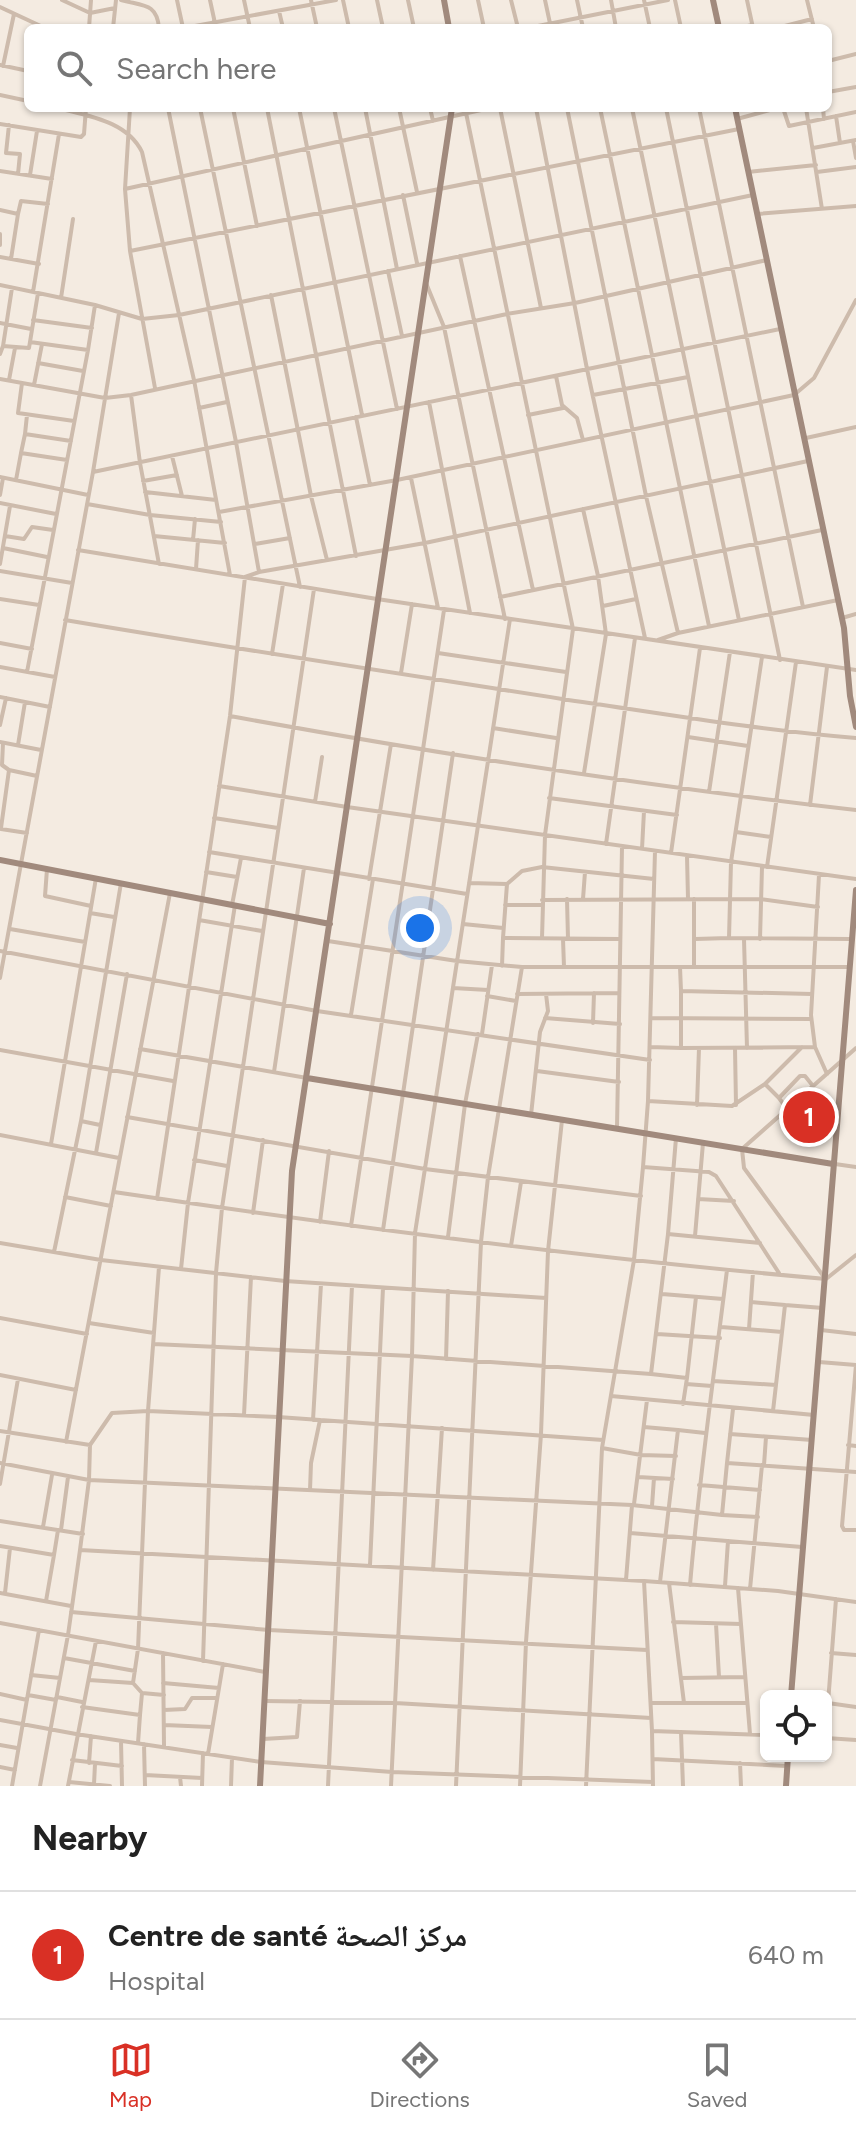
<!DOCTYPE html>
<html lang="en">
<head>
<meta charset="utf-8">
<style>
	body { margin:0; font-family:Figtree,"Noto Naskh Arabic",sans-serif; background:#f2f2f2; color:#222 }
	.controls { position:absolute; right:24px; bottom:24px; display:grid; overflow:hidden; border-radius:12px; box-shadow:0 2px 6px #0004 }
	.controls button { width:72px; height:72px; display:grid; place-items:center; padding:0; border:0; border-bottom:2px solid #e0e0e0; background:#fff; color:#222; font:40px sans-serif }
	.you { position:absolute; left:420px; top:928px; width:28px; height:28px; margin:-20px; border:6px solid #fff; border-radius:50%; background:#1a73e8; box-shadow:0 0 0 12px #1a73e833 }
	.badge { display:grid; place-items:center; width:52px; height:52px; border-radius:50%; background:#d93025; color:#fff; font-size:26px; font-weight:700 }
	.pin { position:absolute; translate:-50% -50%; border:4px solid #fff; box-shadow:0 2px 8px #0006 }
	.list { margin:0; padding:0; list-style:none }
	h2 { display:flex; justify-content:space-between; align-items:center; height:104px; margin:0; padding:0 32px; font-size:34px }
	h2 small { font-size:26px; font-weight:400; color:#767676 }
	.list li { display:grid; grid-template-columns:52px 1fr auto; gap:24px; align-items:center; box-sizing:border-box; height:128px; padding:0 32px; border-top:2px solid #e0e0e0 }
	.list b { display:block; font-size:30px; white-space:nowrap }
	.list p { margin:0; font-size:26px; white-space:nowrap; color:#767676 }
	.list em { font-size:26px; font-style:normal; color:#767676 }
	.icon { flex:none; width:44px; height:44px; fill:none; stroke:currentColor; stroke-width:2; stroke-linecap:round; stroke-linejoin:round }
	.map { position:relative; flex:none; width:856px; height:1786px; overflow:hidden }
	.search { position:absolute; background:#fff; box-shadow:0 2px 6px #0004; left:24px; right:24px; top:24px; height:88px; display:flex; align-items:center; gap:20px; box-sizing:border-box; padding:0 28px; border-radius:12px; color:#767676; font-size:30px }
	.sheet { height:232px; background:#fff }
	nav { display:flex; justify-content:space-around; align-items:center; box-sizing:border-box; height:112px; border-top:2px solid #e0e0e0; background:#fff; font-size:22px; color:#767676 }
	nav a { display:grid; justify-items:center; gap:4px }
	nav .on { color:#d93025 }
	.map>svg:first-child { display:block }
</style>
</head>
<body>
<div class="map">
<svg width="856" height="1786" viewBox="0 0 856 1786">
	<rect width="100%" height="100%" fill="#f4ebe1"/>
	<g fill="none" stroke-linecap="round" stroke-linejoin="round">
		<!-- street -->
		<path stroke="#cdbbac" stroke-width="4" d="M 62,0 L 90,13 L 115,8
			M 121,0 C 143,6 157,3 159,28
			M 177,0 L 183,28
			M 210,0 L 216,28
			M 244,0 L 250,28
			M 311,0 L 317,28
			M 343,0 L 349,28
			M 377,0 L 383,28
			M 408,0 L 414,28
			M 478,0 L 484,28
			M 511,0 L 518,28
			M 545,0 L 551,28
			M 577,0 L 583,28
			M 611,0 L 616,28
			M 644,0 L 650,28
			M 675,0 L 681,28
			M 747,0 L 753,28
			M 807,0 L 814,28
			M 0,7 L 45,28
			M 279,11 L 283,28
			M 89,28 L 91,0
			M 113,28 L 116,0
			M 184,28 L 336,0
			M 528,28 L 668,0
			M 739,28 L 752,25
			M 777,28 L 812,19
			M 828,61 L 856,54
			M 0,65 L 28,71
			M 3,66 L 14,14
			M 828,92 L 856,87
			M 0,95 L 28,101
			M 58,108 C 88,116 127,121 142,152 L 194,380 L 230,575
			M 130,108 L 125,189 L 130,251 L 739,129
			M 168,108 L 236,442 L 259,572
			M 200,108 L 300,587
			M 233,108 L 257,226
			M 267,108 L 356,556
			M 299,108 L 362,415
			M 334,108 L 397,409
			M 365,108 L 397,269
			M 399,108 L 417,192
			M 430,108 L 433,121
			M 465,108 L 573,629 L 545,835 L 542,938
			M 500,108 L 541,308
			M 536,108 L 587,369 L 645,638
			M 567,108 L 646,496 L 678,633
			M 600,108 L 709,626
			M 632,108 L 739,620
			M 666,108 L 780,660
			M 699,108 L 803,607
			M 783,108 L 789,126 L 856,112
			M 806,108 L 822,209
			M 823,108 L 824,119
			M 836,116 L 840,143
			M 737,119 L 777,108
			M 0,124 L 81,137 L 84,134 L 86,108
			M 9,125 L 6,153 L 20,154 L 18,174
			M 853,141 L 856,158
			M 813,148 L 856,140
			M 0,171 L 52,179
			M 748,172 L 816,165
			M 817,172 L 856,167
			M 30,175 L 37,131
			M 125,189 L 490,108
			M 403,195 L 417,263
			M 0,210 L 18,214 L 11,259
			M 18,214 L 21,201 L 48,204
			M 757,214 L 856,206
			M 0,234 L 0,245
			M 130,251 L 155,388
			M 460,256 L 533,590
			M 0,257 L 39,264
			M 388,271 L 402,336
			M 426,283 L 444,327 L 505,619
			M 0,285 L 95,305 L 142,319 L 179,315 L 753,195
			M 33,292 L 59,134
			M 271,295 L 311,496 L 327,560
			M 61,298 L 73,219
			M 33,320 L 92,328
			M 0,323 L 31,329
			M 30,342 L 88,350 L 95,305
			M 3,346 L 12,288
			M 0,354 L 3,346 L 29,348 L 38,293
			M 38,363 L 83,371
			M 556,376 L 562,405 L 577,418 L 583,440
			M 0,379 L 105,398 L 131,395 L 507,314 L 575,303 L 767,260
			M 9,380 L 15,348
			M 22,383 L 18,413 L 74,421
			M 34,385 L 42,344
			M 131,395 L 140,463 L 159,564
			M 593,395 L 688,377
			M 429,402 L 470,613
			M 199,408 L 227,402
			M 528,415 L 563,408
			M 356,417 L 370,485
			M 25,434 L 27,415
			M 806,438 L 856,427
			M 21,453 L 25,434 L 71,441
			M 172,456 L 182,496
			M 93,472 L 780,329
			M 0,477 L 88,495
			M 411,478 L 438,608
			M 16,480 L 21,453 L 67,460
			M 143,481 L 177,475
			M 145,492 L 216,500
			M 0,495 L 3,478
			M 0,503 L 56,514
			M 87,504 L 150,515 L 221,522
			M 583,509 L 598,576 L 606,634 L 584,773
			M 219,512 L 397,480 L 794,395 L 814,378 L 856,300
			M 5,536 L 24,539 L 32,527 L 53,530
			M 154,536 L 225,543
			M 193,540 L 195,519
			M 255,544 L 290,538
			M 3,548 L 47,557
			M 78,550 L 377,599 L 856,670
			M 0,564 L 10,506
			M 196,569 L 198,540
			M 0,571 L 72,583
			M 500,597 L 822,530
			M 0,599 L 39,605
			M 603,606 L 636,599
			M 842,618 L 856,614
			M 65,620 C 230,648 396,673 562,699 C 659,713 757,730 856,738
			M 658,640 L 678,633 L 838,600
			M 0,643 L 32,649
			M 438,653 L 566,672
			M 272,654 L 283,584
			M 0,667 L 55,677
			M 27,672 L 88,350
			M 401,673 L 412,604
			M 0,697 L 50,707
			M 230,716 C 438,754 647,786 856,810
			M 0,725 L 6,698
			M 493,728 L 556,738
			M 688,737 L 748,746
			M 0,742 L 41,750
			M 3,743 L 2,765 L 9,770
			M 18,745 L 25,702
			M 219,786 L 347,807 L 856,879
			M 709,792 L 730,652
			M 549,798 L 677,815
			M 315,802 L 322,757
			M 810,805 L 827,667
			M 214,818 L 278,828
			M 1,828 L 9,770 L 37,776
			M 1,829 L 27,833
			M 736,832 L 771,837
			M 606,844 L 635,638
			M 642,849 L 644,811
			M 209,852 L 467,894
			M 671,853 L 700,648
			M 687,856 L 688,899
			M 731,862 L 762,657
			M 731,862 L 729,938 L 850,939
			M 767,867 L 796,662
			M 47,869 L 45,896 L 91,906
			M 206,872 L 237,877
			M 819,875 L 811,1015 L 815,1047 L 827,1074
			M 369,879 L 391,744
			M 469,883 L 507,884 L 503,938 L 620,939
			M 507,884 L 522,871 L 542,867 L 654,879
			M 567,899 L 568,939
			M 583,899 L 585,872
			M 694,899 L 694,967
			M 542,900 L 760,899 L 818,907
			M 232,905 L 241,858
			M 505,905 L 542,905
			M 90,913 L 114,917
			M 199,920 L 262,931
			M 463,924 L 503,928
			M 10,929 L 85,942
			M 563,939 L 564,967
			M 695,939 L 729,938
			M 744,939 L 747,1048
			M 760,939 L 762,867
			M 328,941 L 457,961 L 522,967 L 849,967
			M 0,951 L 317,1011 L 650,1060
			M 502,966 L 503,938
			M 680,967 L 681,991 L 812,994
			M 0,978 L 93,472 L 119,313
			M 453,988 L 488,990
			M 681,991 L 681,1048 L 815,1047
			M 517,994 L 619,993
			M 487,996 L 516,1001
			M 351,1015 L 373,879
			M 545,1018 L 620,1024
			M 651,1018 L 811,1019
			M 593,1023 L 594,993
			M 482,1034 L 492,965
			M 650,1047 L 681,1048
			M 735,1048 L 736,1105
			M 140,1049 L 307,1078
			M 0,1050 L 173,1081
			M 537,1071 L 619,1082
			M 274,1072 L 304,868
			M 779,1098 L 765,1084 L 802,1047
			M 648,1101 L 732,1106 L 765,1084
			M 697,1105 L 699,1048
			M 787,1109 L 779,1098 L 800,1076 L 805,1076 L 813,1086
			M 531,1115 L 540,1032 L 548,1011 L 546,994
			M 127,1117 L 425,1169 L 641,1196
			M 81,1121 L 100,1125
			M 617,1128 L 622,847
			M 0,1135 L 119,1158
			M 676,1138 L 668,1234 L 760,1243
			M 51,1144 L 96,878
			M 96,1153 L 127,974
			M 194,1160 L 227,1166
			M 835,1164 L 856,1167
			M 643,1167 L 709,1172 L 716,1176 L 779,1273
			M 114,1192 C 350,1227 587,1258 826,1279 L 856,1255
			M 65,1197 L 111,1206
			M 157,1199 L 230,716 L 245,577 L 259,572 L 425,543 L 808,461
			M 698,1199 L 734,1201
			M 253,1213 L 263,1140
			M 320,1222 L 329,1151
			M 351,1226 L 444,610
			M 383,1230 L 453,753
			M 668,1234 L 651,1374 L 687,1378 L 683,1404
			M 695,1236 L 703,1143
			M 448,1237 L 465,1104 L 478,1034
			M 0,1243 L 101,1260 L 285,1281 L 546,1298
			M 511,1246 L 521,1182
			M 54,1252 L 81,1121 L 121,883
			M 181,1269 L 188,1203 L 235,905
			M 824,1277 L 744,1168 L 742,1149 L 856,1048
			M 662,1294 L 723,1299
			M 751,1302 L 785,1305 L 782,1332
			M 785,1305 L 823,1308
			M 0,1318 L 87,1334
			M 89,1323 L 154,1333
			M 721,1327 L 782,1332 L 773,1411
			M 749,1329 L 753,1272
			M 821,1330 L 856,1334
			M 657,1334 L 720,1338
			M 153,1344 L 412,1356 L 651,1374
			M 446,1359 L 448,1291
			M 819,1362 L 856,1365
			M 856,1365 L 842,1526 L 844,1530 L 856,1530
			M 0,1375 L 76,1390
			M 687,1378 L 696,1297
			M 713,1381 L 776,1385
			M 686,1384 L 712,1386
			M 611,1396 L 814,1415
			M 733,1409 L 727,1463 L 856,1472
			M 244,1415 L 251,1277
			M 313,1420 L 321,1284
			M 644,1427 L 678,1430 L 660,1582
			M 678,1430 L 705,1433
			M 0,1431 L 90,1445
			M 730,1434 L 812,1440
			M 66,1442 L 170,893
			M 848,1445 L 856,1446
			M 602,1448 L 641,1455 L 676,1456
			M 0,1463 L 89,1480 L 632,1505 L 722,1515 L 727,1463
			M 764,1465 L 766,1437
			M 638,1477 L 673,1479
			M 0,1484 L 18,1379
			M 699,1485 L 760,1490
			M 310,1490 L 311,1463 L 320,1420
			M 634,1504 L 647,1400
			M 652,1506 L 654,1478
			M 722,1515 L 758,1517
			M 0,1521 L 83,1534
			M 43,1527 L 52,1475
			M 61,1530 L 68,1477
			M 630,1533 L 802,1547
			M 0,1546 L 54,1555 L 46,1601
			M 80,1550 L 644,1581 L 778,1591 L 856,1602
			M 54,1555 L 58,1530
			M 370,1565 L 383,1288
			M 433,1570 L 442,1428
			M 626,1580 L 632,1505
			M 644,1581 L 652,1731 L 653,1786
			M 690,1585 C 699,1479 714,1375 727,1270
			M 725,1586 L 728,1541
			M 738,1588 L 750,1734
			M 750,1589 L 762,1465
			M 0,1593 L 71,1606
			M 5,1593 L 10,1548
			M 836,1599 L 828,1703 L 856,1707
			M 71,1612 L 269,1630 L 647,1650
			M 673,1622 L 741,1624
			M 0,1623 L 265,1672
			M 716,1624 L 719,1677
			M 163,1653 L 164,1746
			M 831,1653 L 856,1655
			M 64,1658 L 135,1671
			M 203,1661 L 216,1273 L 222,1208 L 314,589
			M 31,1675 L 60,1678
			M 681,1678 L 745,1677
			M 89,1680 L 133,1683 L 142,1693 L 164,1695
			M 133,1683 L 138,1649 L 148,1411 L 159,1267
			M 163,1683 L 219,1688
			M 0,1694 L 27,1700
			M 28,1695 L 56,1700
			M 57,1697 L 82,1702
			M 265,1701 L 395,1703 L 651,1718
			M 651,1703 L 684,1703 L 669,1583
			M 684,1703 L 747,1703
			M 82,1707 L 140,1715 L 142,1693
			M 164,1710 L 185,1709 L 192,1698 L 217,1698
			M 0,1720 L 76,1734 L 261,1762 L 392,1772 L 653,1782
			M 164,1725 L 212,1727
			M 652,1731 L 766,1735
			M 681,1732 L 683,1786
			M 826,1738 L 856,1740
			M 263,1739 L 297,1737 L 300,1701
			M 121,1741 L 122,1786
			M 138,1743 L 140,1715
			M 144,1744 L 145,1786
			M 0,1745 L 17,1748
			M 208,1754 L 223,1664
			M 653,1759 L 786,1766
			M 72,1760 L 122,1766
			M 89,1763 L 91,1736
			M 740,1763 L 741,1786
			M 0,1767 L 15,1770
			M 145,1775 L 202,1778
			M 180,1777 L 181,1786
			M 69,1782 L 110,1786
			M 94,1784 L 95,1764
			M 12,1786 L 39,1630
			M 40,1786 L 68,1635 L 80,1550 L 89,1480 L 90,1445 L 112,1413 L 148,1411 L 278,1417 L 603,1440
			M 68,1786 L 96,1641
			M 202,1786 L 203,1753
			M 231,1786 L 232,1758
			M 328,1786 L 352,1286
			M 391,1786 L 412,1356 L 415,1233 L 510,619
			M 456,1786 L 481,1242 L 488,1177 L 522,967
			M 520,1786 L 526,1642 L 541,1434 L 548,1251 L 562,1120
			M 586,1786 L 602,1448 L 634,1260 L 643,1167 L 648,1101 L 655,851"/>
		<!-- secondary -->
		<path stroke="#a18a7d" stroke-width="6" d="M 444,0 L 449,28
			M 713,0 L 719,28
			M 735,108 L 844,628 L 850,696 L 856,727
			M 0,860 L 330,924
			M 307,1078 L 833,1164
			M 791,1696 L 856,890
			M 260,1786 L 292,1171 L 452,108
			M 786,1786 L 788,1756"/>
	</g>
</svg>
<div class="controls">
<button><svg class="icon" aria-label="locate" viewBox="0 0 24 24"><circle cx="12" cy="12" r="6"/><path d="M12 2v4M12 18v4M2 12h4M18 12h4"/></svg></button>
</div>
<div class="you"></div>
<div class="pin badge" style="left:809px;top:1117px">1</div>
<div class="search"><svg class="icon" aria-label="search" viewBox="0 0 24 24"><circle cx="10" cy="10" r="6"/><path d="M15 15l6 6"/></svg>Search here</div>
</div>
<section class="sheet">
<h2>Nearby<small></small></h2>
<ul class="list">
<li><span class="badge">1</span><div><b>Centre de santé مركز الصحة</b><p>Hospital</p></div><em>640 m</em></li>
</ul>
</section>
<nav>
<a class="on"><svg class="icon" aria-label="map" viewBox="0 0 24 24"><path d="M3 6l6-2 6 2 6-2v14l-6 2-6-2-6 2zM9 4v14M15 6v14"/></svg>Map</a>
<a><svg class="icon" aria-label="directions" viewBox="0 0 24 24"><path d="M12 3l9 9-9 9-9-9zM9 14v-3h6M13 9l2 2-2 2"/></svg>Directions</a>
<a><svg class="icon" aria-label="saved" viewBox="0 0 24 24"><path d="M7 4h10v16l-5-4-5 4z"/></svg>Saved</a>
</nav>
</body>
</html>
